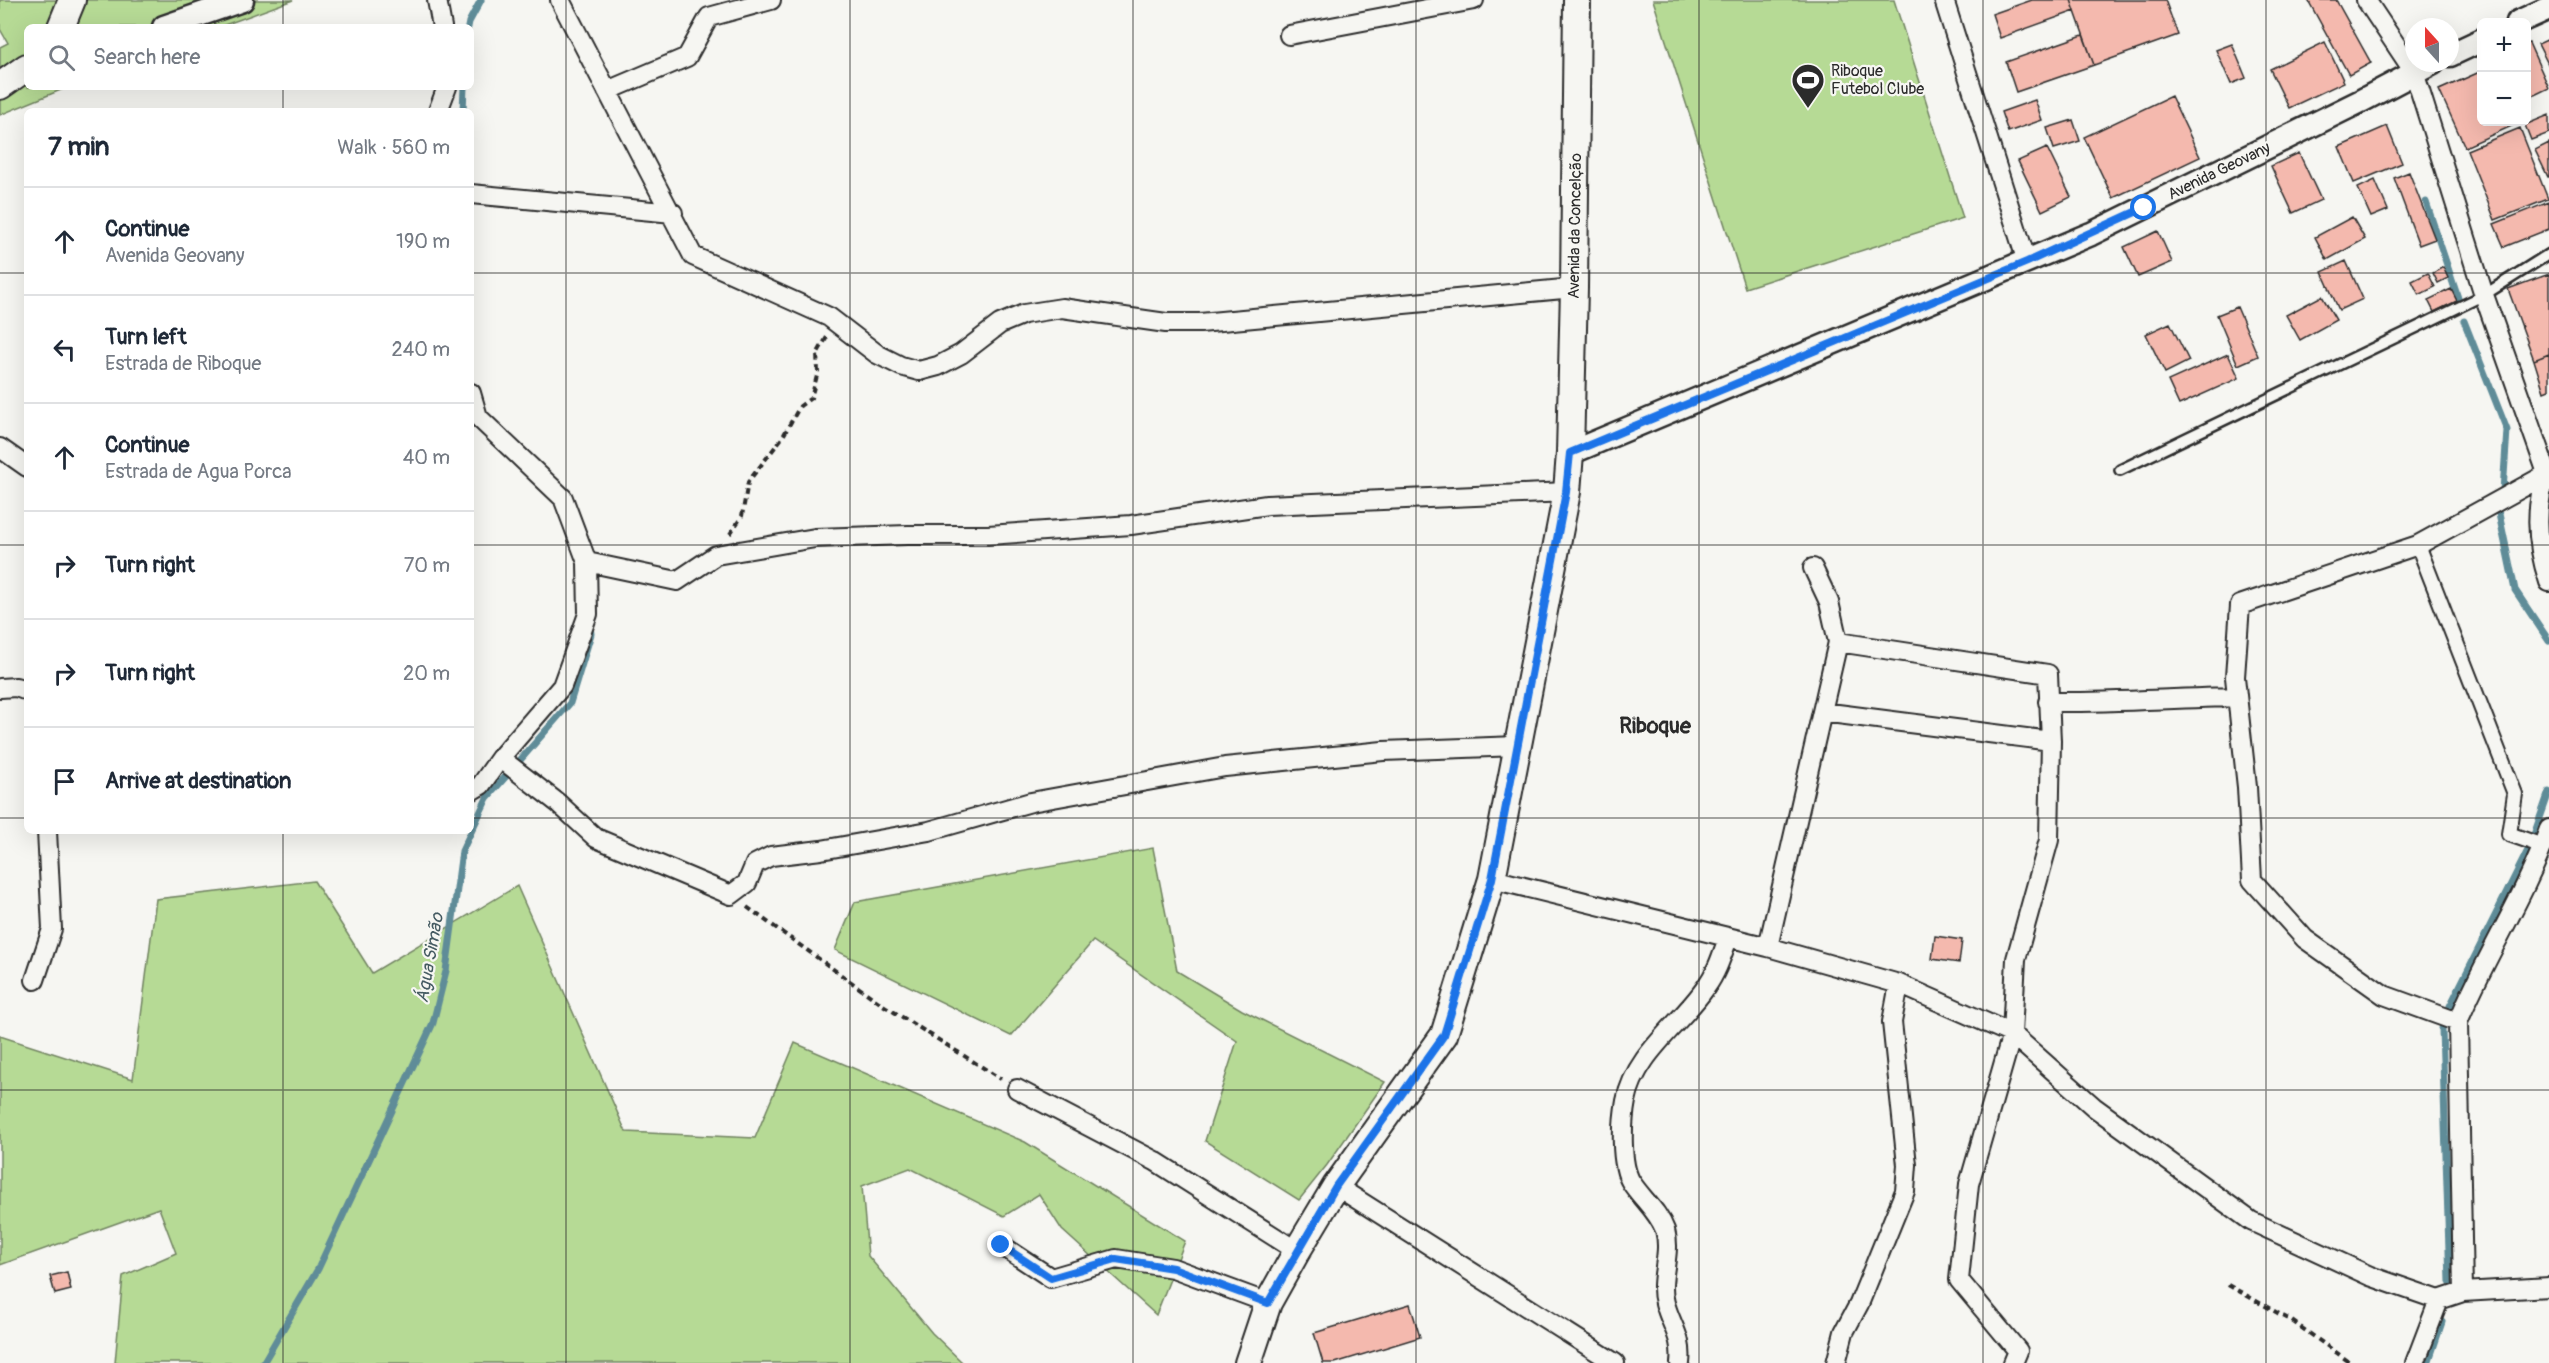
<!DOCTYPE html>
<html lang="en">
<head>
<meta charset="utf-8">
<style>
	body { margin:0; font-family:Pangolin,sans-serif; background:#f2f2f3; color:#1f2937 }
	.controls { position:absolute; right:18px; top:18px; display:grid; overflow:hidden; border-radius:9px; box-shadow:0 6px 24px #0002 }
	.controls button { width:54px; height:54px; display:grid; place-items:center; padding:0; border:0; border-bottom:2px solid #e0e1e3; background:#fff; color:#1f2937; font:30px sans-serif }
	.compass { position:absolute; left:2405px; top:18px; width:54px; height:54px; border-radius:50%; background:#fff; box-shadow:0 6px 24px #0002; rotate:339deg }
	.stop { position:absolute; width:18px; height:18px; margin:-14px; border:4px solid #1a73e8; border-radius:50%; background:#fff }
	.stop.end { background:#1a73e8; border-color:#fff; box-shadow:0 2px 6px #0008 }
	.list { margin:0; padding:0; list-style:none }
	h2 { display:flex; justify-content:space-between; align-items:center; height:78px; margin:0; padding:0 24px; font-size:26px }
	h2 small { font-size:20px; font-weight:400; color:#747a83 }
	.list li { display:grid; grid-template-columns:39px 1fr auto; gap:18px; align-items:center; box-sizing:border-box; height:108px; padding:0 24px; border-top:2px solid #e0e1e3 }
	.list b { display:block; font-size:22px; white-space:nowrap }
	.list p { margin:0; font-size:20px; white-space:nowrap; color:#747a83 }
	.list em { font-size:20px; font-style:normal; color:#747a83 }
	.icon { flex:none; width:33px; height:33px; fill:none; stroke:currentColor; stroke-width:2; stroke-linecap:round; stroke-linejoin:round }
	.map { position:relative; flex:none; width:2549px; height:1363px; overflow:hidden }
	.search { position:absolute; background:#fff; box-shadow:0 6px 24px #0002; left:24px; top:24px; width:450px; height:66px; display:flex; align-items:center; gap:15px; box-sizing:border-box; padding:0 21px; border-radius:9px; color:#747a83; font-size:22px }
	.panel { position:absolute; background:#fff; box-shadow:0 6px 24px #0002; left:24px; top:108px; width:450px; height:726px; border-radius:9px }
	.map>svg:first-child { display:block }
</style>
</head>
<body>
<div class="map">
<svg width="2549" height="1363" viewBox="0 0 2549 1363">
	<rect width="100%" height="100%" fill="#f6f6f2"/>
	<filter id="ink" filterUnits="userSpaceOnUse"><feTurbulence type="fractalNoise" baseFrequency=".0167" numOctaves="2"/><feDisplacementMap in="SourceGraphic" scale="12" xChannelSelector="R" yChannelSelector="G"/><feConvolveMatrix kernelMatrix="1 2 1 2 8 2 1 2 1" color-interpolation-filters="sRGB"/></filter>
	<g filter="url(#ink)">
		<!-- green -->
		<path fill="#b6da95" stroke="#708260" stroke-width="1.5" d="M 0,0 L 293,0 L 219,27 L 27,27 L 27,87 L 68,87 L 0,115 L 0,47 L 8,43 L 0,29 Z
			M 1653,0 L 1894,0 L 1963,218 L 1745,288 Z
			M 1153,848 L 1177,971 L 1242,1010 L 1385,1082 L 1327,1165 L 1299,1200 L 1205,1141 L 1237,1041 L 1093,941 L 1011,1036 L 835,950 L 855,902 Z
			M 314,881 L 372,973 L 517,886 L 626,1132 L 755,1138 L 795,1043 L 1025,1142 L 1185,1241 L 1156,1315 L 1062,1230 L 1039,1194 L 1004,1216 L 910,1168 L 862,1186 L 868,1256 L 932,1333 L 963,1363 L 115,1363 L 123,1276 L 176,1253 L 159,1208 L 0,1265 L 0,1036 L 133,1079 L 156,899 Z"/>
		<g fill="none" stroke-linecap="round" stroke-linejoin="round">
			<!-- stream -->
			<path stroke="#5f8c98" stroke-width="7" d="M 468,27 L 469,22 L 481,0
				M 463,111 L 464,87
				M 2426,202 L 2458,298
				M 2464,321 L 2507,430 L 2503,491
				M 2499,514 L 2515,590 L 2549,641
				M 2534,835 L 2549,792
				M 2450,1006 L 2530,846
				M 2442,1029 L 2450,1282
				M 263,1363 L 318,1269 L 433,1023 L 446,971 L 462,851 L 487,798 L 570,703 L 591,634 L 590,626
				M 2428,1363 L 2442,1322"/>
		</g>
		<!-- building -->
		<path fill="#f4b9ae" stroke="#2b2b2b" stroke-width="1.5" d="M 2032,0 L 2071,0 L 2075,11 L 2000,38 L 1992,14 Z
			M 2071,0 L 2165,0 L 2178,35 L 2094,65 Z
			M 2308,0 L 2336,0 L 2371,63 L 2349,75 Z
			M 2083,35 L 2094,65 L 2016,92 L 2006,62 Z
			M 2549,39 L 2549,66 L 2538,44 Z
			M 2325,42 L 2344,82 L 2289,108 L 2270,69 Z
			M 2529,43 L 2549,88 L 2526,99 L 2526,44 Z
			M 2232,44 L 2246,78 L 2231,84 L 2216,50 Z
			M 2482,71 L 2482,122 L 2512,122 L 2514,125 L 2465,147 L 2439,90 Z
			M 2171,96 L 2200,157 L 2113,198 L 2084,137 Z
			M 2035,100 L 2042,120 L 2008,132 L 2001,112 Z
			M 2549,115 L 2549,133 L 2531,140 L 2525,125 Z
			M 2073,120 L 2080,141 L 2054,149 L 2047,128 Z
			M 2387,126 L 2402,163 L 2354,183 L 2339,147 Z
			M 2520,128 L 2548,199 L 2495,220 L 2467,150 Z
			M 2549,143 L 2549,177 L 2548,177 L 2535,150 Z
			M 2047,148 L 2071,197 L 2042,211 L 2018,161 Z
			M 2299,153 L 2321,200 L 2293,213 L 2271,166 Z
			M 2409,172 L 2435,239 L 2419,245 L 2394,178 Z
			M 2375,180 L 2388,210 L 2371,217 L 2358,188 Z
			M 2549,202 L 2549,229 L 2504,247 L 2494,224 Z
			M 2352,217 L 2365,239 L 2327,260 L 2315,237 Z
			M 2158,231 L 2172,262 L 2138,277 L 2124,247 Z
			M 2346,261 L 2363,299 L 2339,310 L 2322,272 Z
			M 2443,267 L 2448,278 L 2438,283 L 2433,273 Z
			M 2428,273 L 2435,287 L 2419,295 L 2412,281 Z
			M 2549,274 L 2549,354 L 2534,360 L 2508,289 Z
			M 2451,289 L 2457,301 L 2434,312 L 2428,300 Z
			M 2322,296 L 2336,320 L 2300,340 L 2286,315 Z
			M 2237,307 L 2258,356 L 2238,365 L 2217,315 Z
			M 2170,323 L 2189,361 L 2165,373 L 2146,334 Z
			M 2228,354 L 2239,378 L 2179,405 L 2168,381 Z
			M 2549,354 L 2549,390 L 2544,392 L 2534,360 Z
			M 1935,936 L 1962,940 L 1959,963 L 1932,959 Z
			M 67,1272 L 71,1290 L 55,1294 L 50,1276 Z
			M 1410,1304 L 1420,1337 L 1335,1363 L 1323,1363 L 1314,1333 Z"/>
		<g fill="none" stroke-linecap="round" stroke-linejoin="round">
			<defs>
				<path id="service" d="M 2120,470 L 2484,295 L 2549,254"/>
				<path id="pedestrian" d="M 2418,545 L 2515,794 L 2509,834 L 2543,846"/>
				<path id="minor" d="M 437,0 L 442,27
					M 560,0 L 693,256 L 829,317 L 877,354 L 901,366 L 919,371 L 938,366 L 961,354 L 1000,324 L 1024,314 L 1062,308 L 1166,323 L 1200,323 L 1574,288
					M 1944,0 L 2027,262
					M 2366,0 L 2414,72 L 2484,295 L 2547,473 C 2533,510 2537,546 2549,582
					M 1289,35 L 1474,0
					M 607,91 L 687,57 L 709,17 L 771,0
					M 438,111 L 447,87
					M 471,194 L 673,213
					M 471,393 L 478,417 L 563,498 L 587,562 L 588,614 L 562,686 L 500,758 L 481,785 L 471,791
					M 0,448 L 27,467
					M 587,562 L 677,581 L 716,555 L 815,538 L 908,535 L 988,535 L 1131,525 L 1267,505 L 1567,492
					M 1838,642 L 2048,674 L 2051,741 L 2049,840 L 2016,959 L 2012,1034 L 1969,1184 L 1959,1280 L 2018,1351 L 2013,1363
					M 0,688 L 16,687 L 27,691
					M 2048,702 C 2111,703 2174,698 2237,697
					M 1822,712 L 2051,741
					M 500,758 L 558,803 L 596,838 L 731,895 L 747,883 L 755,864 L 771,856 L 821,850 L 929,831 L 1031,802 L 1225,767 L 1383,751 L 1518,746
					M 1492,879 L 1768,947 L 1899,984 L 2012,1034 L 2094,1107 L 2251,1221 L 2370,1276 L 2439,1300 L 2463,1292 L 2549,1287
					M 1768,947 L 1838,642 L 1829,602 L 1813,568
					M 35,980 L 52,929 L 47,831
					M 2458,1022 L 2384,995 L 2305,939 L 2252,880 L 2247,787 L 2235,677 L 2240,605 L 2418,545 L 2549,473
					M 1017,1089 L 1155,1161 L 1297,1251
					M 1336,1186 L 1615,1363
					M 1001,1245 L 1051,1278 L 1116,1259 L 1173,1268 L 1268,1303
					M 2463,1292 L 2458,1022 C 2485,956 2525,897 2549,829
					M 1680,1363 C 1683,1337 1671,1326 1665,1303 C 1658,1279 1672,1255 1665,1230 C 1658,1211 1642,1199 1631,1182 C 1620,1164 1622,1122 1626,1101 C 1635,1054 1680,1025 1706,987 C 1717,972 1722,955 1728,938
					M 1836,1363 L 1844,1332 L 1859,1304 L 1905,1191 L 1907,1165 L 1892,1022 L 1899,984
					M 2415,1363 L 2439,1300"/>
				<path id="tertiary" d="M 2518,22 L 2549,8
					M 164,27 L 242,0
					M 2450,55 L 2482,40
					M 1570,453 L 2091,234 L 2361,101 L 2433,63"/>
				<path id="secondary" d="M 61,27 L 72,0
					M 0,86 L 27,67
					M 1248,1363 L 1268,1303 L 1297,1251 L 1336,1186 L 1444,1035 L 1492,879 L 1567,492 L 1570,453 L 1574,288 L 1577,0"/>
			</defs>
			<!-- service casing -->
			<use href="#service" stroke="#2b2b2b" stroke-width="14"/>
			<!-- pedestrian casing -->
			<use href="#pedestrian" stroke="#2b2b2b" stroke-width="18"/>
			<!-- minor casing -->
			<use href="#minor" stroke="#2b2b2b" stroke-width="22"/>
			<!-- tertiary casing -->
			<use href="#tertiary" stroke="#2b2b2b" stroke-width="27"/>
			<!-- secondary casing -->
			<use href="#secondary" stroke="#2b2b2b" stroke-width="30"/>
			<!-- path -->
			<path stroke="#2b2b2b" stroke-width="4" stroke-dasharray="6 4.5" stroke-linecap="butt" d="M 730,534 L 742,516 L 748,482 L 782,438 L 800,406 L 811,398 L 818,372 L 817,354 L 827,337
				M 747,907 L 883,1005 L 1001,1079
				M 2228,1285 L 2292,1321 L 2351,1363"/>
			<!-- service -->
			<use href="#service" stroke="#f6f6f2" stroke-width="9"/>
			<!-- pedestrian -->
			<use href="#pedestrian" stroke="#f6f6f2" stroke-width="14"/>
			<!-- minor -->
			<use href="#minor" stroke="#f6f6f2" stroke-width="18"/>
			<!-- tertiary -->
			<use href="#tertiary" stroke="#f6f6f2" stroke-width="22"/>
			<!-- secondary -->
			<use href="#secondary" stroke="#f6f6f2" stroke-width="26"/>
		</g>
	</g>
	<g fill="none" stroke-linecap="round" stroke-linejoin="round" filter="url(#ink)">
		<!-- route -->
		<path stroke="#1a73e8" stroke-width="8" d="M 1001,1245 L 1051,1278 L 1116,1259 L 1173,1268 L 1268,1303 L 1336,1186 L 1444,1035 L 1492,879 L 1566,492 L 1570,453 L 2027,262 L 2144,208"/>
	</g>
	<!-- grid -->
	<path fill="none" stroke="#2b2b2b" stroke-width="1.5" stroke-opacity="0.55" d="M 283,0 L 283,27M 566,0 L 566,1363M 850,0 L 850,1363M 1133,0 L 1133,1363M 1416,0 L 1416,1363M 1699,0 L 1699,1363M 1983,0 L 1983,1363M 2266,0 L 2266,1363M 283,87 L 283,111M 0,273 L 27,273M 471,273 L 2549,273M 0,545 L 27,545M 471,545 L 2549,545M 0,818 L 27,818M 471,818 L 2549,818M 283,831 L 283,1363M 0,1090 L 2549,1090"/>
	<!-- icons -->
	<defs>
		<symbol id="stadium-pin" viewBox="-11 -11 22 30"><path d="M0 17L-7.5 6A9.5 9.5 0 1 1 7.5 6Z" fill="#2b2b2b" stroke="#f6f6f2"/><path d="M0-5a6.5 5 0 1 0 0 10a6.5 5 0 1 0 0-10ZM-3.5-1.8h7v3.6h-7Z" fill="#fff"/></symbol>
	</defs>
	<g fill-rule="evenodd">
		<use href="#stadium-pin" x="1789" y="61" width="38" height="52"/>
	</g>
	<g text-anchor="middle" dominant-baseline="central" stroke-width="4.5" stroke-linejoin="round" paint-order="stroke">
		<!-- poi labels -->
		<g font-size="16" fill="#2b2b2b" stroke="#f6f6f2" text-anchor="start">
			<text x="1831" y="71">Riboque<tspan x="1831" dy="18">Futebol Clube</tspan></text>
		</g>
		<!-- street labels -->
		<g font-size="16" fill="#2b2b2b" stroke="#f6f6f2">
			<text transform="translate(2219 171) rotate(-26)">Avenida Geovany</text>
			<text transform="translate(1575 226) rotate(-89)">Avenida da Concelção</text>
		</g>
		<!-- water labels -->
		<g font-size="18" font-style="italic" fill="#455b62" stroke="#f6f6f2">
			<text transform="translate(430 958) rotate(-80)">Água Simão</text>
		</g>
		<!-- district labels -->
		<g font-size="22" font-weight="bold" fill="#2b2b2b" stroke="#f6f6f2">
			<text x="1655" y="726">Riboque</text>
		</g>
	</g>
</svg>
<div class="controls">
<button>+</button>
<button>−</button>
</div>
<svg class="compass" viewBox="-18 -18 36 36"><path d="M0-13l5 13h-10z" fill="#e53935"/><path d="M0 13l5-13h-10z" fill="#747a83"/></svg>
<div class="stop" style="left:2144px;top:208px"></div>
<div class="stop end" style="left:1001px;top:1245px"></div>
<div class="search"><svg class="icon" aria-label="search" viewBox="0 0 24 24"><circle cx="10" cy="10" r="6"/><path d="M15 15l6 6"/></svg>Search here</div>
<section class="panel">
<h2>7 min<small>Walk · 560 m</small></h2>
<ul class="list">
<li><svg class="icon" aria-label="ahead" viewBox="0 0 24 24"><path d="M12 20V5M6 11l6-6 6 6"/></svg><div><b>Continue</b><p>Avenida Geovany</p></div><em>190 m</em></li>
<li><svg class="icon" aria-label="left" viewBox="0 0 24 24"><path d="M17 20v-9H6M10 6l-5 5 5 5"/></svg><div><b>Turn left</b><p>Estrada de Riboque</p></div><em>240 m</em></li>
<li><svg class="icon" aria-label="ahead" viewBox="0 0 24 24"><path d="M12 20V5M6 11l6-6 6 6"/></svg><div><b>Continue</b><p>Estrada de Agua Porca</p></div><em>40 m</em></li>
<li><svg class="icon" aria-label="right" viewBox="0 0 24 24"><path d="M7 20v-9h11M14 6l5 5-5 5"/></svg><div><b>Turn right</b></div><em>70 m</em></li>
<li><svg class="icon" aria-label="right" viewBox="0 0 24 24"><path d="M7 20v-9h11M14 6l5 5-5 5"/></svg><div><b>Turn right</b></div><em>20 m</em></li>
<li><svg class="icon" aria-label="arrive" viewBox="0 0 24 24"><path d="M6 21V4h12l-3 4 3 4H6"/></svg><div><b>Arrive at destination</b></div></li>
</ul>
</section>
</div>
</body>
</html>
